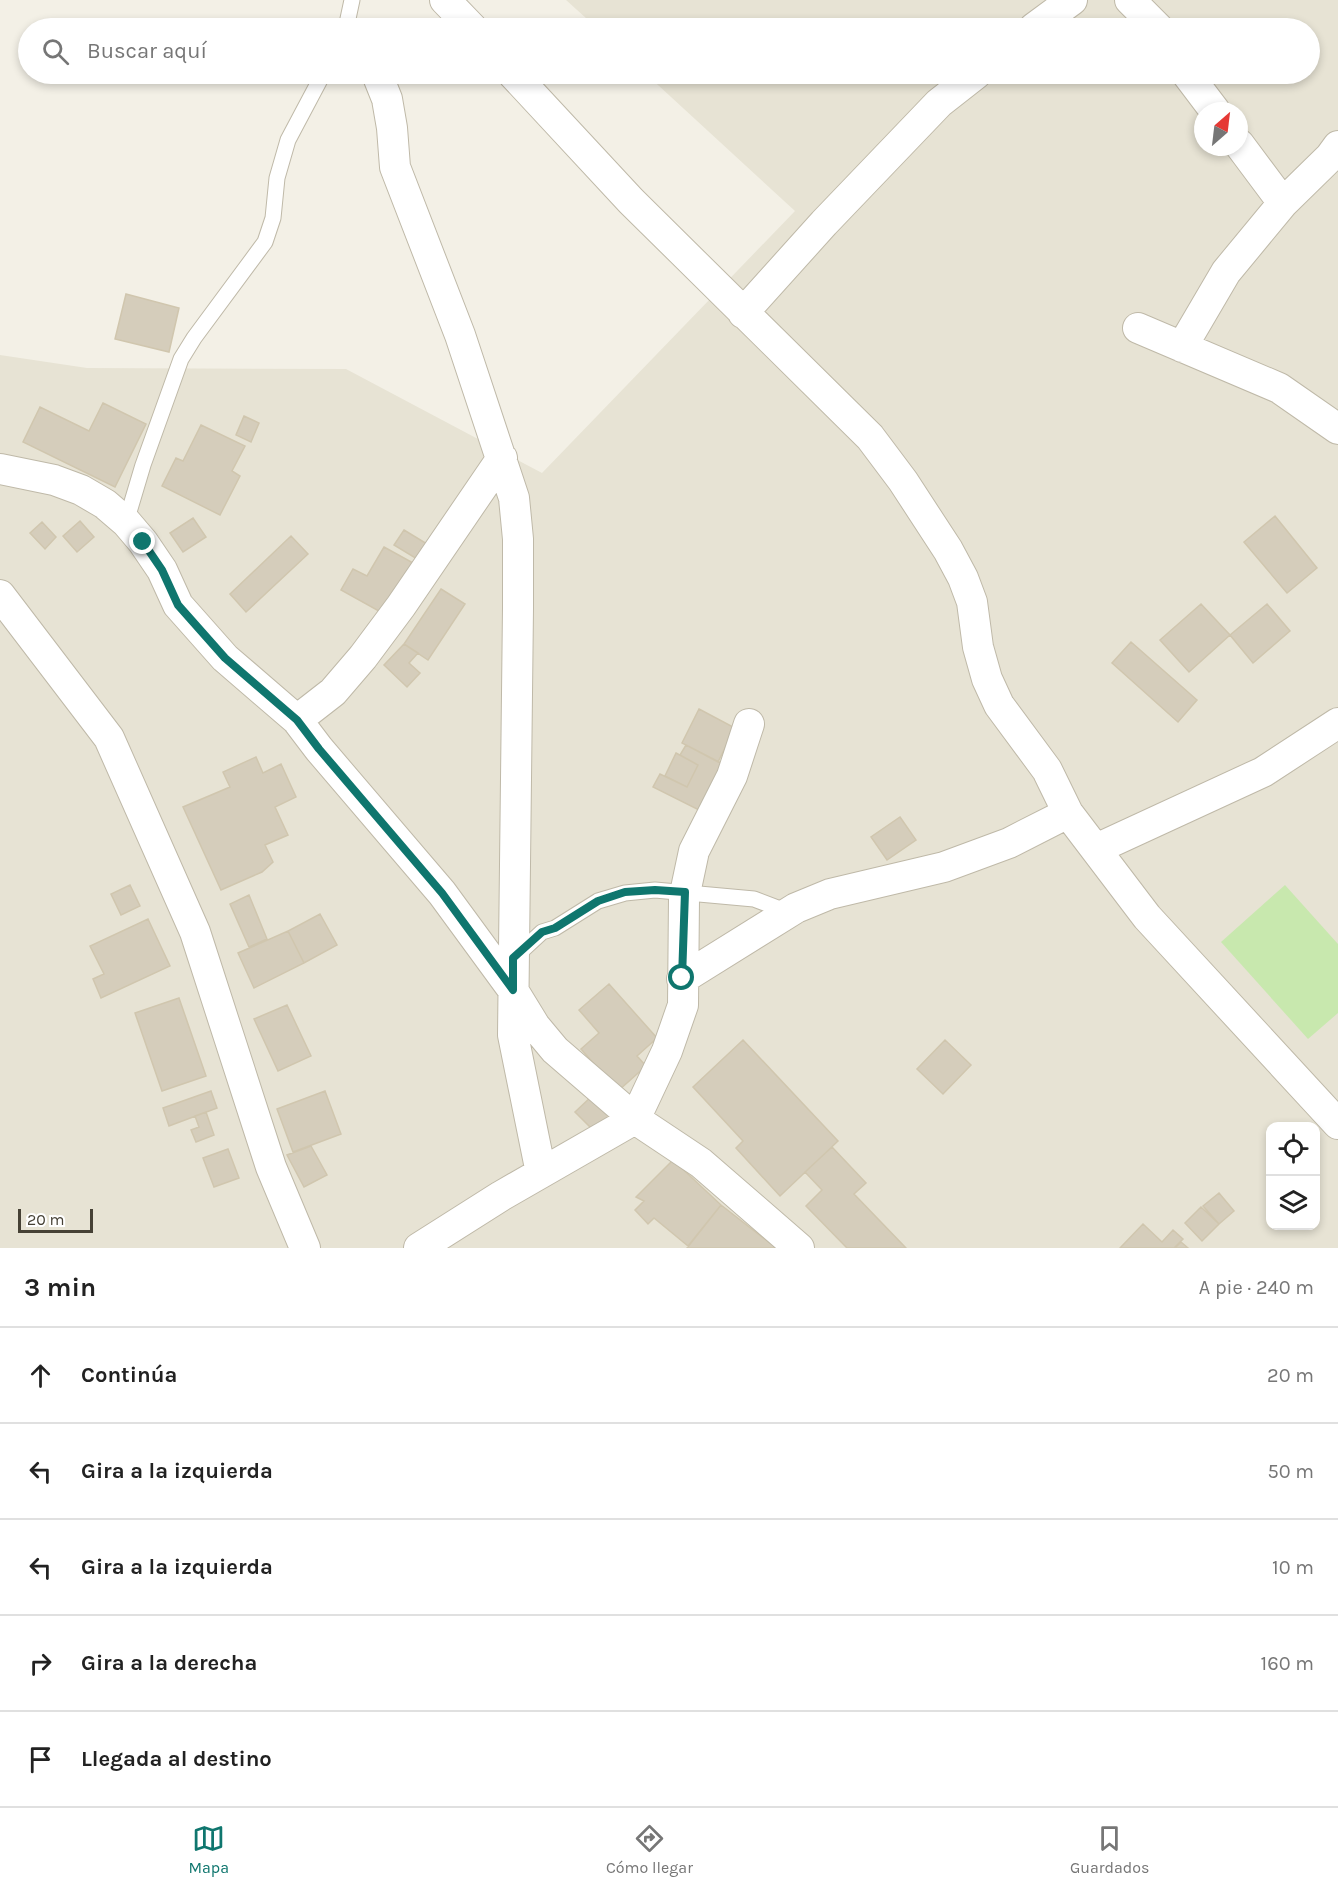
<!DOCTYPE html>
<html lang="es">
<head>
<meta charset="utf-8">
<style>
	body { margin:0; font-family:Karla,sans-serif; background:#f2f2f2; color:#222 }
	.controls { position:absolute; right:18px; bottom:18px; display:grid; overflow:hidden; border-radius:12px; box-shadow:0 3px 9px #0003 }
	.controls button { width:54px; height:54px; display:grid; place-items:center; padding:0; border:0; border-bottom:2px solid #e0e0e0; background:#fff; color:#222; font:30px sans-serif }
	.compass { position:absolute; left:1194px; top:102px; width:54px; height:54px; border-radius:50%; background:#fff; box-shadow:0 3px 9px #0003; rotate:28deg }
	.scale { position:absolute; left:18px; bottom:15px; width:75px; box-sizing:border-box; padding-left:6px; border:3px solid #464135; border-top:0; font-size:16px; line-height:21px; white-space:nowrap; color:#464135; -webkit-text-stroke:4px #fff; paint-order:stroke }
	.stop { position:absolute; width:18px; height:18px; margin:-14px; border:4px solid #0f766e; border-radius:50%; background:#fff }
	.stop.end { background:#0f766e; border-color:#fff; box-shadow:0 2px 6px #0008 }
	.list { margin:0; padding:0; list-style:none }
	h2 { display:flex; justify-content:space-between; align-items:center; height:78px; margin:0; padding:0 24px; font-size:26px }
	h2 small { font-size:20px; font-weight:400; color:#767676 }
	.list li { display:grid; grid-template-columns:39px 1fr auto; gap:18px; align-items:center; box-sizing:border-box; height:96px; padding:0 24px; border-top:2px solid #e0e0e0 }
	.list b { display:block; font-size:22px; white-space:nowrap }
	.list em { font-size:20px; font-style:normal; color:#767676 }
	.icon { flex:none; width:33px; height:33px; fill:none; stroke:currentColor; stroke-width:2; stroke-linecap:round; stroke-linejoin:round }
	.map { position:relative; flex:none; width:1338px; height:1248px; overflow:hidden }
	.search { position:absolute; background:#fff; box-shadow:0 3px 9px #0003; left:18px; right:18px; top:18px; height:66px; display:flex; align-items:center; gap:15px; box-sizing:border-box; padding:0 21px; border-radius:33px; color:#767676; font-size:22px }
	.sheet { height:558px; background:#fff }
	nav { display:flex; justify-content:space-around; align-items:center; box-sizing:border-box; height:84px; border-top:2px solid #e0e0e0; background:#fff; font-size:16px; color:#767676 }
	nav a { display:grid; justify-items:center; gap:3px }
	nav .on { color:#0f766e }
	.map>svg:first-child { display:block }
</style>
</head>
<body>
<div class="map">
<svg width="1338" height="1248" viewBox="0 0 1338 1248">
	<rect width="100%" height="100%" fill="#f3f0e6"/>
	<!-- residential -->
	<path fill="#e7e3d4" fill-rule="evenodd" d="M 566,0 L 1338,0 L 1338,1248 L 0,1248 L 0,355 L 87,368 L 346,369 L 542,473 L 795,211 L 646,74 L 1310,74 L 1310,28 L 597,28 ZM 1203,111 L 1239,111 L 1239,147 L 1203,147 ZM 1270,1126 L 1316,1126 L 1316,1226 L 1270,1226 Z"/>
	<!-- green -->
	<path fill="#c8e8ae" d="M 1285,885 L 1338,944 L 1338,1013 L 1308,1039 L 1221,942 Z"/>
	<!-- building -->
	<path fill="#d5cdbb" stroke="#d0c6ae" stroke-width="1.5" d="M 126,294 L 179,308 L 169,352 L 115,339 Z
		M 103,403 L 146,424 L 115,487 L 23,442 L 40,407 L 89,431 Z
		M 244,416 L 259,423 L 251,442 L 236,435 Z
		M 201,425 L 245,446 L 232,471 L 240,476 L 220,515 L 162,486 L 176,458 L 183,461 Z
		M 1275,516 L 1317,568 L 1287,593 L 1244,542 Z
		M 193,518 L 206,537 L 183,552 L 170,533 Z
		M 80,521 L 94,537 L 77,552 L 63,536 Z
		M 42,522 L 56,537 L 45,549 L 30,533 Z
		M 404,530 L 432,547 L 422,562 L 394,545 Z
		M 291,536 L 308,554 L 246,612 L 230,594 Z
		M 384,547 L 415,564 L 386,615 L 341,590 L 353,569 L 367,576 Z
		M 441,589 L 465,604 L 428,660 L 404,644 Z
		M 1201,604 L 1230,635 L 1189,672 L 1160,640 Z
		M 1267,604 L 1290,631 L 1253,663 L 1230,635 Z
		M 1131,642 L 1197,700 L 1178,722 L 1112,663 Z
		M 404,644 L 418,653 L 409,663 L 420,673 L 407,687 L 384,665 Z
		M 699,709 L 735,728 L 718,762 L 682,743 Z
		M 686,745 L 725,765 L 701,811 L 653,787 L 660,774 L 687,787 L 698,765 L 680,755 Z
		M 676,753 L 698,765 L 687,787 L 665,776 Z
		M 256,757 L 263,773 L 281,764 L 296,797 L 275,807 L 288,835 L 265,845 L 273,862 L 262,872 L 221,890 L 183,807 L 230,787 L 223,772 Z
		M 900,817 L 916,840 L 887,860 L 871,837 Z
		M 130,885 L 140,906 L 121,915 L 111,894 Z
		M 249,895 L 267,939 L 249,947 L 230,904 Z
		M 320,914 L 337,945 L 304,963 L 288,931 Z
		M 148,919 L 170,966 L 101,998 L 93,979 L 104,974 L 90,946 Z
		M 288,931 L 304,963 L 254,988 L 238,953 Z
		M 609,984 L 657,1038 L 637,1056 L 646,1066 L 618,1091 L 581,1049 L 599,1033 L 579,1010 Z
		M 179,998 L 206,1076 L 162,1091 L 135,1013 Z
		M 287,1005 L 311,1056 L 278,1071 L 254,1019 Z
		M 743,1040 L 838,1141 L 780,1196 L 736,1148 L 743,1141 L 693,1087 Z
		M 945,1040 L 971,1065 L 943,1094 L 917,1069 Z
		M 211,1091 L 217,1108 L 169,1126 L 163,1108 Z
		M 325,1091 L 341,1134 L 293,1152 L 277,1109 Z
		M 593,1095 L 611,1115 L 594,1131 L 575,1112 Z
		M 206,1112 L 214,1135 L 196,1142 L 191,1130 L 199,1127 L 195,1116 Z
		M 311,1146 L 327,1175 L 304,1187 L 287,1155 Z
		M 832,1147 L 866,1183 L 854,1194 L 906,1248 L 847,1248 L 806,1206 L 822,1190 L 805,1172 Z
		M 228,1149 L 239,1178 L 214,1187 L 203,1158 Z
		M 673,1160 L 721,1205 L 688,1246 L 654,1218 L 648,1224 L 635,1210 L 644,1201 L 636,1197 Z
		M 1219,1193 L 1234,1211 L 1219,1224 L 1203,1206 Z
		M 721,1205 L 775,1247 L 774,1248 L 687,1248 Z
		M 1201,1207 L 1219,1224 L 1202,1241 L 1185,1223 Z
		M 1143,1224 L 1162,1242 L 1173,1230 L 1183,1239 L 1174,1248 L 1120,1248 Z
		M 1181,1242 L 1188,1248 L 1175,1248 Z"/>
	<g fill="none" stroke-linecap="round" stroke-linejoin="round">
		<defs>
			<path id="service" d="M 346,28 L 352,0
				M 126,522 L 143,465 L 181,359 L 194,338 L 265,242 L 273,218 L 277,178 L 288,140 L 323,74
				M 516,956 L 542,932 L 555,928 L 598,901 L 625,893 L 655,890 L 754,899 L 788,912"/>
			<path id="minor" d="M 445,0 L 472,28
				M 1130,0 L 1158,28
				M 1034,28 L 1072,0
				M 377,74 L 387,99 L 392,128 L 395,167 L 460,335 L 514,498 L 518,539 L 518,608 L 513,1035 L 541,1173
				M 513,74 L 631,201 L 870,437 L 903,481 L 948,550 L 963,578 L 972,602 L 978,647 L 987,679 L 999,705 L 1047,770 L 1068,813 L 1147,917 L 1338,1124
				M 1187,74 L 1215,111
				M 1239,144 L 1283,203
				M 743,313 L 824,223 L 939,103 L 976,74
				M 1138,328 L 1279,388 L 1338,429
				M 1182,347 L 1226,272 L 1283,203 L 1330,157 L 1338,146
				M 0,469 L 54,480 L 81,490 L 105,504 L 126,522 L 143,542 L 162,570 L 178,605 L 225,658 L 297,720 L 319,749 L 442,893 L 513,990 L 535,1026 L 555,1050 L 635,1119 L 701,1163 L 799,1248
				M 0,595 L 109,738 L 195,932 L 271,1167 L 305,1248
				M 297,720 L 333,692 L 363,657 L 401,606 L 502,458
				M 1096,849 L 1263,772 L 1338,723
				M 682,979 L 796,908 L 830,894 L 944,867 L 1009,843 L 1068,813
				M 419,1248 L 501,1196 L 635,1119 L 667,1051 L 683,1005 L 684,898 L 694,851 L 732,776 L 749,724"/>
		</defs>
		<!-- service casing -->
		<use href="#service" stroke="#bfb9a8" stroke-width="17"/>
		<!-- minor casing -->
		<use href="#minor" stroke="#bfb9a8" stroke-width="32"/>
		<!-- service -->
		<use href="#service" stroke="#fff" stroke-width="15"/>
		<!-- minor -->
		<use href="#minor" stroke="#fff" stroke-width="30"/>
	</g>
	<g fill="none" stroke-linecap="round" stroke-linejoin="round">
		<!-- route -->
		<path stroke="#0f766e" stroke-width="8" d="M 143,542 L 162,570 L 178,605 L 225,658 L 297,720 L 319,749 L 442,893 L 513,990 L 513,958 L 542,932 L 555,928 L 598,901 L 625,892 L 655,890 L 685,892 L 682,978"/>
	</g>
</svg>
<div class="controls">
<button><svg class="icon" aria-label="locate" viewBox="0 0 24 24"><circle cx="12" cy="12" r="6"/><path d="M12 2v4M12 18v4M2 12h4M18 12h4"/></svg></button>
<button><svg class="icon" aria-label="layers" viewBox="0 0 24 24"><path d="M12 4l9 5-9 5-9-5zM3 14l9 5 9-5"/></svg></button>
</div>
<svg class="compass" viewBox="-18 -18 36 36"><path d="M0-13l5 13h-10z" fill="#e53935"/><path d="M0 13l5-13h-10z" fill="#767676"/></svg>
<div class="scale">20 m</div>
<div class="stop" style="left:682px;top:978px"></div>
<div class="stop end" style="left:143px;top:542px"></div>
<div class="search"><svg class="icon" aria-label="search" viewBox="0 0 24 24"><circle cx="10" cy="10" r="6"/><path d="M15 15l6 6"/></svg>Buscar aquí</div>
</div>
<section class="sheet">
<h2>3 min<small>A pie · 240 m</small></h2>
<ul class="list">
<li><svg class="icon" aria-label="ahead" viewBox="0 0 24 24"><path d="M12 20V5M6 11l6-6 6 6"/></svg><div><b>Continúa</b></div><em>20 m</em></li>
<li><svg class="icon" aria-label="left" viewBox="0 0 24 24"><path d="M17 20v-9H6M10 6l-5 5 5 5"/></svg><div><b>Gira a la izquierda</b></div><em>50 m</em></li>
<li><svg class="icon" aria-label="left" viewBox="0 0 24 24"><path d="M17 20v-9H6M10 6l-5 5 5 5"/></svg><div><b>Gira a la izquierda</b></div><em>10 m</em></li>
<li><svg class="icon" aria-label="right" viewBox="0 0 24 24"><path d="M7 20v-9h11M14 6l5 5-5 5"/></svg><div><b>Gira a la derecha</b></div><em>160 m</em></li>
<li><svg class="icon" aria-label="arrive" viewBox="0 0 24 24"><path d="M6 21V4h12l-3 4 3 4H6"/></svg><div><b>Llegada al destino</b></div></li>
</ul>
</section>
<nav>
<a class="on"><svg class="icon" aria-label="map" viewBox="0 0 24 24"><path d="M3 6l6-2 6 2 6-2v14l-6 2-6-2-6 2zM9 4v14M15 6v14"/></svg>Mapa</a>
<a><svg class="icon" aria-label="directions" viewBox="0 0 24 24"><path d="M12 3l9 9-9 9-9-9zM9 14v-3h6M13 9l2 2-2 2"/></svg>Cómo llegar</a>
<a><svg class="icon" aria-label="saved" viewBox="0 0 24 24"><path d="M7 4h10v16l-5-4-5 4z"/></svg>Guardados</a>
</nav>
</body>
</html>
